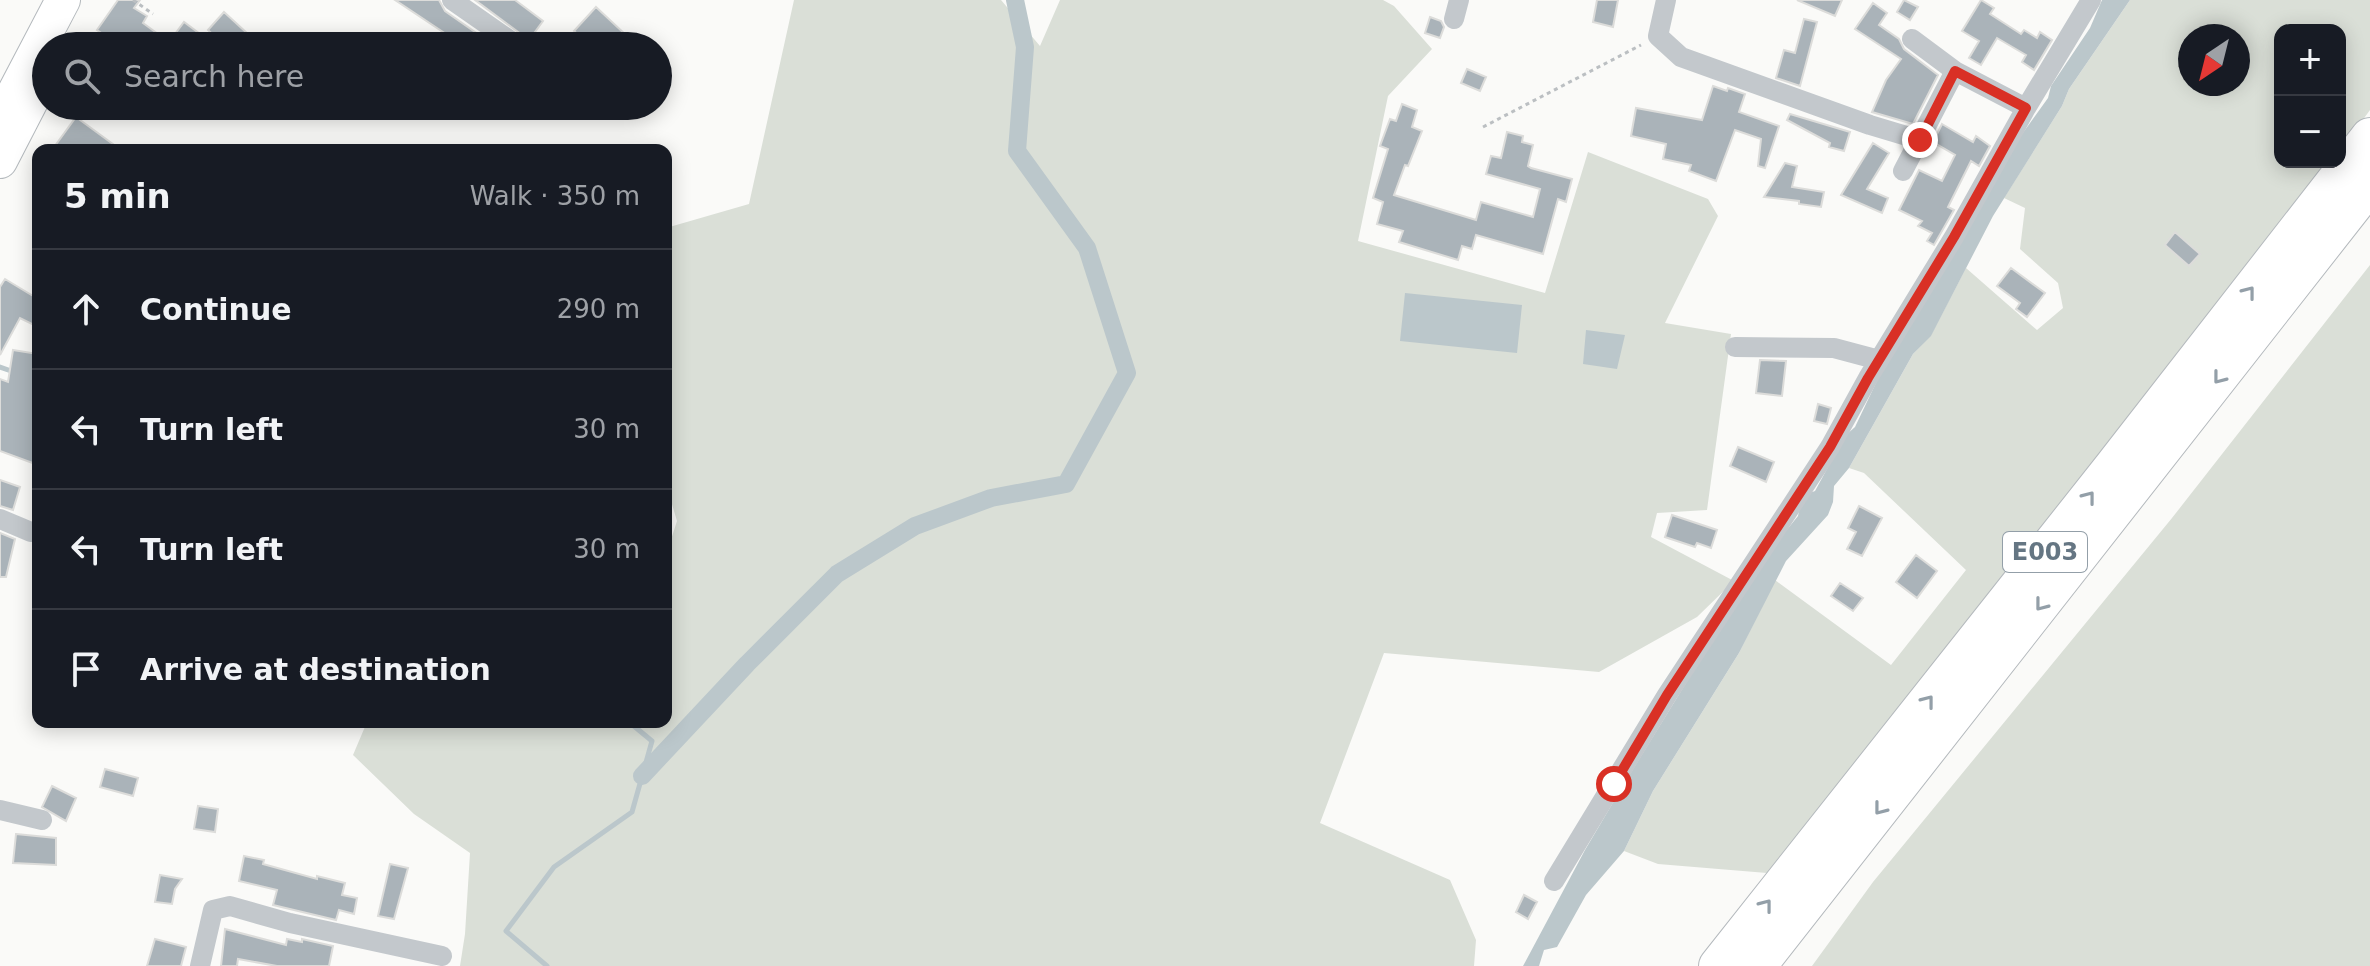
<!DOCTYPE html>
<html lang="en">
<head>
<meta charset="utf-8">
<style>
	body { margin:0; font-family:"DejaVu Sans",sans-serif; background:#242831; color:#f1f3f6 }
	.controls { position:absolute; right:24px; top:24px; display:grid; overflow:hidden; border-radius:16px; box-shadow:0 4px 20px #0003 }
	.controls button { width:72px; height:72px; display:grid; place-items:center; padding:0; border:0; border-bottom:2px solid #363941; background:#171b24; color:#f1f3f6; font:40px sans-serif }
	.compass { position:absolute; left:2178px; top:24px; width:72px; height:72px; border-radius:50%; background:#171b24; box-shadow:0 4px 20px #0003; rotate:215deg }
	.stop { position:absolute; width:24px; height:24px; margin:-18px; border:6px solid #d93025; border-radius:50%; background:#fff }
	.stop.end { background:#d93025; border-color:#fff; box-shadow:0 2px 8px #0008 }
	.list { margin:0; padding:0; list-style:none }
	h2 { display:flex; justify-content:space-between; align-items:center; height:104px; margin:0; padding:0 32px; font-size:34px }
	h2 small { font-size:26px; font-weight:400; color:#9ea1a6 }
	.list li { display:grid; grid-template-columns:52px 1fr auto; gap:24px; align-items:center; box-sizing:border-box; height:120px; padding:0 32px; border-top:2px solid #363941 }
	.list b { display:block; font-size:30px; white-space:nowrap }
	.list em { font-size:26px; font-style:normal; color:#9ea1a6 }
	.icon { flex:none; width:44px; height:44px; fill:none; stroke:currentColor; stroke-width:2; stroke-linecap:round; stroke-linejoin:round }
	.map { position:relative; flex:none; width:2370px; height:966px; overflow:hidden }
	.search { position:absolute; background:#171b24; box-shadow:0 4px 20px #0003; left:32px; top:32px; width:640px; height:88px; display:flex; align-items:center; gap:20px; box-sizing:border-box; padding:0 28px; border-radius:44px; color:#9ea1a6; font-size:30px }
	.panel { position:absolute; background:#171b24; box-shadow:0 4px 20px #0003; left:32px; top:144px; width:640px; height:584px; border-radius:16px }
	.map>svg:first-child { display:block }
</style>
</head>
<body>
<div class="map">
<svg width="2370" height="966" viewBox="0 0 2370 966">
	<rect width="100%" height="100%" fill="#fafaf8"/>
	<!-- green -->
	<path fill="#dadfd7" fill-rule="evenodd" d="M 794,0 L 1001,0 L 1040,46 L 1060,0 L 1383,0 L 1394,6 L 1432,49 L 1388,96 L 1358,241 L 1545,293 L 1588,152 L 1708,199 L 1718,216 L 1665,323 L 1731,334 L 1707,510 L 1657,513 L 1651,537 L 1734,581 L 1697,617 L 1599,672 L 1384,653 L 1320,823 L 1450,880 L 1476,940 L 1474,966 L 460,966 L 465,934 L 470,853 L 414,814 L 353,755 L 367,722 L 666,722 L 666,555 L 677,521 L 666,484 L 666,228 L 749,204 Z
		M 2130,0 L 2370,0 L 2370,110 L 2340,151 L 2340,30 L 2280,30 L 2280,162 L 2331,162 L 1845,781 L 1767,873 L 1658,864 L 1624,851 L 1653,791 L 1739,653 L 1775,580 L 1891,665 L 1966,570 L 1864,473 L 1849,468 L 1913,354 L 1931,335 L 1966,268 L 2037,330 L 2063,308 L 2058,283 L 2020,249 L 2025,208 L 2004,198 L 2062,106 L 2069,89 ZM 2190,36 L 2238,36 L 2238,84 L 2190,84 Z
		M 2370,265 L 2370,966 L 1812,966 L 1873,882 L 2172,518 Z"/>
	<!-- water -->
	<path fill="#bbc7cb" d="M 2102,0 L 2130,0 L 2069,89 L 2062,106 L 1993,216 L 1931,336 L 1913,354 L 1849,468 L 1834,486 L 1833,502 L 1828,515 L 1786,561 L 1739,653 L 1653,791 L 1624,851 L 1586,895 L 1557,947 L 1544,950 L 1539,966 L 1523,966 L 1585,850 L 1627,779 L 1694,670 L 1777,542 L 1798,516 L 1802,496 L 1815,491 L 1845,436 L 1855,427 L 1896,341 L 2017,141 L 2048,98 L 2051,86 L 2090,28 Z
		M 1405,293 L 1522,305 L 1517,353 L 1400,341 Z
		M 1586,330 L 1625,335 L 1617,369 L 1583,364 Z"/>
	<g fill="none" stroke-linecap="round" stroke-linejoin="round">
		<!-- stream -->
		<path stroke="#bbc7cb" stroke-width="5" d="M 0,367 L 14,372
			M 547,966 L 506,931 L 554,867 L 632,812 L 652,741 L 629,722"/>
		<!-- canal -->
		<path stroke="#bbc7cb" stroke-width="18" d="M 642,776 L 747,664 L 837,574 L 915,526 L 991,498 L 1066,484 L 1127,373 L 1087,248 L 1017,151 L 1025,47 L 1015,0"/>
	</g>
	<!-- building -->
	<path fill="#aab3b9" stroke="#dcdcda" stroke-width="2" d="M 118,0 L 140,0 L 134,8 L 147,16 L 143,23 L 169,42 L 184,22 L 200,34 L 191,46 L 120,46 L 97,30 Z
		M 395,0 L 439,0 L 445,11 L 495,46 L 464,46 Z
		M 475,0 L 515,0 L 543,21 L 529,40 Z
		M 1597,0 L 1618,0 L 1613,27 L 1593,22 Z
		M 1797,0 L 1842,0 L 1835,16 Z
		M 1904,0 L 1918,7 L 1910,20 L 1897,12 Z
		M 1981,0 L 1994,8 L 1990,14 L 2021,34 L 2024,30 L 2037,38 L 2040,32 L 2052,40 L 2034,70 L 2022,62 L 2026,55 L 1997,38 L 1981,65 L 1969,58 L 1979,41 L 1962,31 Z
		M 1873,3 L 1887,13 L 1879,25 L 1899,39 L 1904,49 L 1938,75 L 1913,124 L 1872,112 L 1886,80 L 1901,59 L 1855,29 Z
		M 596,7 L 627,36 L 618,46 L 591,46 L 574,31 Z
		M 224,12 L 261,46 L 225,46 L 208,30 Z
		M 1430,17 L 1441,21 L 1444,27 L 1440,38 L 1425,33 Z
		M 1804,19 L 1817,22 L 1800,86 L 1776,78 L 1784,50 L 1795,53 Z
		M 1467,69 L 1486,77 L 1480,91 L 1461,83 Z
		M 1713,86 L 1727,91 L 1728,88 L 1745,94 L 1739,112 L 1779,126 L 1765,168 L 1758,166 L 1761,139 L 1735,130 L 1716,181 L 1689,171 L 1691,165 L 1663,159 L 1666,144 L 1631,136 L 1636,108 L 1702,120 Z
		M 1402,104 L 1417,110 L 1412,127 L 1422,131 L 1408,166 L 1405,165 L 1394,195 L 1476,220 L 1481,202 L 1533,217 L 1540,189 L 1486,174 L 1491,156 L 1501,158 L 1507,132 L 1523,136 L 1522,142 L 1533,145 L 1528,166 L 1531,168 L 1572,179 L 1566,202 L 1558,199 L 1543,254 L 1476,235 L 1472,249 L 1462,246 L 1458,260 L 1399,242 L 1403,231 L 1377,224 L 1383,202 L 1373,198 L 1388,149 L 1380,146 L 1390,119 L 1396,121 Z
		M 1790,114 L 1850,132 L 1844,151 L 1829,147 L 1830,143 L 1787,120 Z
		M 76,117 L 121,150 L 52,150 Z
		M 1942,124 L 1973,142 L 1976,136 L 1990,146 L 1979,166 L 1971,161 L 1948,207 L 1954,210 L 1934,245 L 1927,241 L 1932,233 L 1918,226 L 1922,221 L 1899,210 L 1919,170 L 1942,181 L 1955,155 L 1933,142 Z
		M 1873,143 L 1889,153 L 1867,189 L 1888,198 L 1882,213 L 1841,195 Z
		M 1785,163 L 1797,166 L 1792,187 L 1824,192 L 1821,207 L 1799,204 L 1799,201 L 1764,197 Z
		M 2175,232 L 2200,254 L 2189,266 L 2165,245 Z
		M 2011,268 L 2045,293 L 2027,317 L 2016,309 L 2020,303 L 1997,286 Z
		M 5,279 L 38,299 L 38,327 L 20,318 L 0,355 L 0,287 Z
		M 13,350 L 38,354 L 38,465 L 0,451 L 0,379 L 8,382 Z
		M 1760,360 L 1786,361 L 1782,396 L 1756,393 Z
		M 1818,404 L 1831,408 L 1827,424 L 1814,421 Z
		M 1738,447 L 1774,462 L 1766,482 L 1730,466 Z
		M 0,480 L 20,487 L 13,510 L 0,506 Z
		M 1859,506 L 1882,518 L 1862,556 L 1847,549 L 1856,532 L 1848,528 Z
		M 1672,515 L 1717,530 L 1711,548 L 1697,543 L 1695,547 L 1665,537 Z
		M 0,533 L 15,539 L 6,577 L 0,577 Z
		M 1916,555 L 1937,571 L 1917,598 L 1896,582 Z
		M 1840,583 L 1863,598 L 1853,611 L 1831,596 Z
		M 105,769 L 138,778 L 133,796 L 100,787 Z
		M 52,786 L 76,798 L 66,821 L 42,807 Z
		M 198,806 L 218,809 L 215,832 L 194,829 Z
		M 16,834 L 56,838 L 56,865 L 13,863 Z
		M 244,856 L 264,860 L 263,864 L 317,879 L 317,876 L 345,883 L 342,895 L 357,898 L 354,914 L 339,910 L 336,920 L 273,905 L 277,890 L 239,881 Z
		M 390,864 L 408,868 L 394,919 L 378,916 Z
		M 160,875 L 182,879 L 175,889 L 172,904 L 155,902 Z
		M 1524,895 L 1537,902 L 1528,919 L 1516,912 Z
		M 225,929 L 286,945 L 287,939 L 302,942 L 302,939 L 333,946 L 329,966 L 277,966 L 238,959 L 237,966 L 221,966 Z
		M 155,939 L 186,947 L 181,966 L 147,966 Z"/>
	<g fill="none" stroke-linecap="round" stroke-linejoin="round">
		<defs>
			<path id="trunk" d="M 0,120 L 63,0
				M 0,161 L 31,101"/>
			<path id="motorway" d="M 1718,966 L 2113,467 L 2370,137
				M 1757,966 L 2370,184"/>
		</defs>
		<!-- trunk casing -->
		<use href="#trunk" stroke="#b4b9bd" stroke-width="36"/>
		<!-- motorway casing -->
		<use href="#motorway" stroke="#b4b9bd" stroke-width="40"/>
		<!-- path -->
		<path stroke="#bbbfc2" stroke-width="3" stroke-dasharray="4 4" stroke-linecap="butt" d="M 133,0 L 153,14
			M 1483,127 L 1641,45"/>
		<!-- minor -->
		<path stroke="#c3c8cc" stroke-width="20" d="M 452,0 L 518,46
			M 1666,0 L 1658,36 L 1681,57 L 1870,125 L 1920,140
			M 1454,19 L 1459,0
			M 1912,39 L 1955,71 L 2026,108
			M 1903,171 L 1955,71
			M 1735,347 L 1834,348 L 1879,360
			M 0,519 L 31,532
			M 0,810 L 42,820
			M 1554,881 L 1667,695 L 1830,447 L 1868,378 L 1954,237 L 2026,108 L 2091,0
			M 200,966 L 213,910 L 230,906 L 290,923 L 442,956"/>
		<!-- trunk -->
		<use href="#trunk" stroke="#fff" stroke-width="34"/>
		<!-- motorway -->
		<use href="#motorway" stroke="#fff" stroke-width="38"/>
	</g>
	<!-- one-way arrows -->
	<defs><path id="oneway-chevron" d="M-2-3.5L2.5 0L-2 3.5" fill="none" stroke-width="1.6" stroke-linecap="round" stroke-linejoin="round" transform="scale(2)"/></defs>
	<g stroke="#939fa8">
		<use href="#oneway-chevron" transform="translate(2249 292) rotate(-52)"/>
		<use href="#oneway-chevron" transform="translate(2219 378) rotate(128)"/>
		<use href="#oneway-chevron" transform="translate(2089 497) rotate(-52)"/>
		<use href="#oneway-chevron" transform="translate(2041 605) rotate(128)"/>
		<use href="#oneway-chevron" transform="translate(1928 701) rotate(-52)"/>
		<use href="#oneway-chevron" transform="translate(1880 809) rotate(128)"/>
		<use href="#oneway-chevron" transform="translate(1766 905) rotate(-52)"/>
	</g>
	<g fill="none" stroke-linecap="round" stroke-linejoin="round">
		<!-- route -->
		<path stroke="#d93025" stroke-width="10" d="M 1614,784 L 1667,695 L 1830,447 L 1868,378 L 1954,237 L 2026,108 L 1955,71 L 1920,140"/>
	</g>
	<g text-anchor="middle" dominant-baseline="central" stroke-width="8" stroke-linejoin="round" paint-order="stroke">
		<!-- shield labels -->
		<rect fill="#fff" stroke="#939fa8" stroke-width="2" x="2003" y="532" width="84" height="40" rx="6"/>
		<g font-size="24" font-weight="bold" fill="#657683">
			<text x="2045" y="552">E003</text>
		</g>
	</g>
</svg>
<div class="controls">
<button>+</button>
<button>−</button>
</div>
<svg class="compass" viewBox="-18 -18 36 36"><path d="M0-13l5 13h-10z" fill="#e53935"/><path d="M0 13l5-13h-10z" fill="#9ea1a6"/></svg>
<div class="stop" style="left:1614px;top:784px"></div>
<div class="stop end" style="left:1920px;top:140px"></div>
<div class="search"><svg class="icon" aria-label="search" viewBox="0 0 24 24"><circle cx="10" cy="10" r="6"/><path d="M15 15l6 6"/></svg>Search here</div>
<section class="panel">
<h2>5 min<small>Walk · 350 m</small></h2>
<ul class="list">
<li><svg class="icon" aria-label="ahead" viewBox="0 0 24 24"><path d="M12 20V5M6 11l6-6 6 6"/></svg><div><b>Continue</b></div><em>290 m</em></li>
<li><svg class="icon" aria-label="left" viewBox="0 0 24 24"><path d="M17 20v-9H6M10 6l-5 5 5 5"/></svg><div><b>Turn left</b></div><em>30 m</em></li>
<li><svg class="icon" aria-label="left" viewBox="0 0 24 24"><path d="M17 20v-9H6M10 6l-5 5 5 5"/></svg><div><b>Turn left</b></div><em>30 m</em></li>
<li><svg class="icon" aria-label="arrive" viewBox="0 0 24 24"><path d="M6 21V4h12l-3 4 3 4H6"/></svg><div><b>Arrive at destination</b></div></li>
</ul>
</section>
</div>
</body>
</html>
